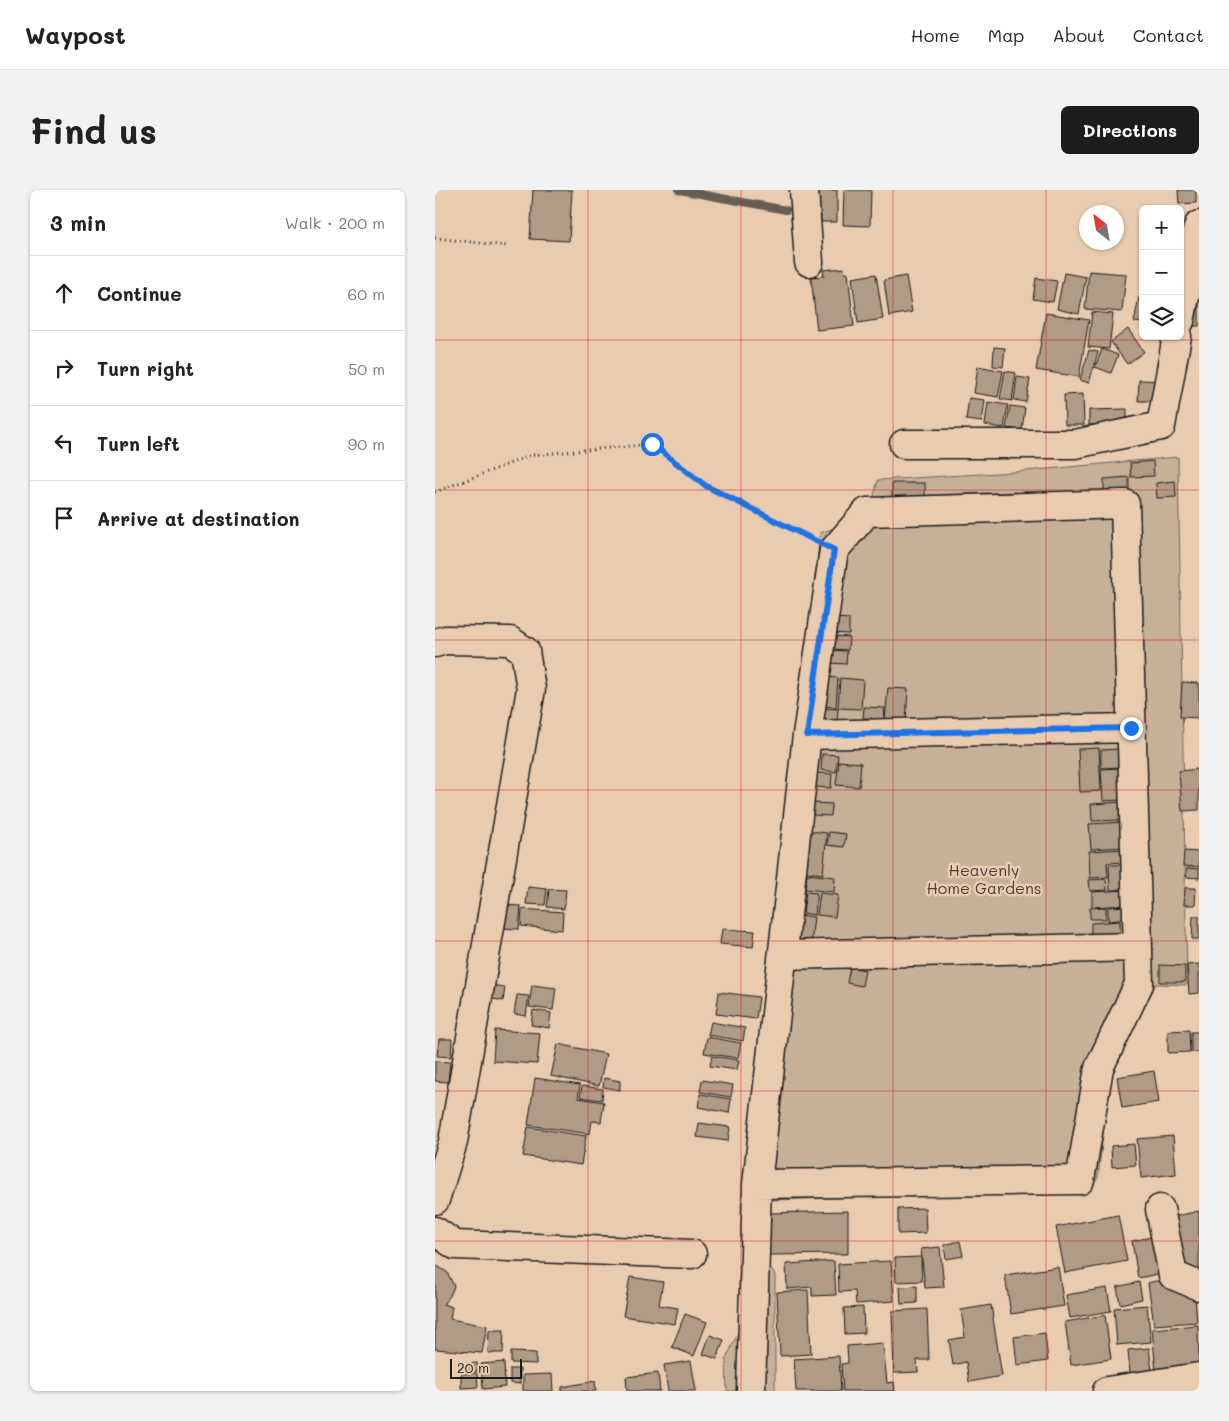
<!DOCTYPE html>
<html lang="en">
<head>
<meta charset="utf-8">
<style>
	body { margin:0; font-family:Mali,sans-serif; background:#f2f2f2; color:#222 }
	.controls { position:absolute; right:15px; top:15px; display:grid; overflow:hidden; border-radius:8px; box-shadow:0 1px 4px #0004 }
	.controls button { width:45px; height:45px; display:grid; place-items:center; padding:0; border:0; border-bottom:1px solid #e0e0e0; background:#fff; color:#222; font:25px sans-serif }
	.compass { position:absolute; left:644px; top:15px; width:45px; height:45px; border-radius:50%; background:#fff; box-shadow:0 1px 4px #0004; rotate:329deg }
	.scale { position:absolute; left:15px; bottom:12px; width:72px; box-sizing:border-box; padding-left:5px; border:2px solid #1c1c1c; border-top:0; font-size:14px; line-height:18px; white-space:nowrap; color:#1c1c1c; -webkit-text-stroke:4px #e9ccb0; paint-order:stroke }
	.stop { position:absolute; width:15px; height:15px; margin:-11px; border:4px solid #1a73e8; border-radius:50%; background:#fff }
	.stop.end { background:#1a73e8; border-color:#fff; box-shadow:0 1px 5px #0008 }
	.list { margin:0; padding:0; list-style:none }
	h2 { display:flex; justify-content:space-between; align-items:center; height:65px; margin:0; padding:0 20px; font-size:21px }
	h2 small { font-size:16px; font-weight:400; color:#767676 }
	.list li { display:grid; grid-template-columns:32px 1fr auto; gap:15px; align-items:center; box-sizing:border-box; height:75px; padding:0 20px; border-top:1px solid #e0e0e0 }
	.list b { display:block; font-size:19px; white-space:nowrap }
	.list em { font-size:16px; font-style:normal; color:#767676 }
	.icon { flex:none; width:28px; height:28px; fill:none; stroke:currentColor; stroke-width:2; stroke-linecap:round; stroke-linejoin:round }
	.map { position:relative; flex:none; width:764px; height:1201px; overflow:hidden; border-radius:8px }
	header { display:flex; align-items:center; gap:30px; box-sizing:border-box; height:70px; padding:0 25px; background:#fff; border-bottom:1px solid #e0e0e0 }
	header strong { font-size:24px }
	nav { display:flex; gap:28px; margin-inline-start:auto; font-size:18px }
	.intro { display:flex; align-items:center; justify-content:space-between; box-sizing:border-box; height:120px; padding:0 30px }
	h1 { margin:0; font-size:35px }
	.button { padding:12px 22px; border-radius:8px; background:#1c1c1c; color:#fff; font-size:18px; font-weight:700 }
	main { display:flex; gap:30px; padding:0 30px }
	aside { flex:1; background:#fff; border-radius:8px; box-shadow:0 1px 4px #0004 }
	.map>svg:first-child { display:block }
</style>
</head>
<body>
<header>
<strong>Waypost</strong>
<nav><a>Home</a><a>Map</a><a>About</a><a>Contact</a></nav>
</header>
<div class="intro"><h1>Find us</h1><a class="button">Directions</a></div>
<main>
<aside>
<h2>3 min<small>Walk · 200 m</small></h2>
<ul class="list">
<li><svg class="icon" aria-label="ahead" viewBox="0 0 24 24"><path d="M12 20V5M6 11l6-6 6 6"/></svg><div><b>Continue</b></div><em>60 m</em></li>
<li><svg class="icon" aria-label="right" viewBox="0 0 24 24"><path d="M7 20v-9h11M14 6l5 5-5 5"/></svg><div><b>Turn right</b></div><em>50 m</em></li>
<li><svg class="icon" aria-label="left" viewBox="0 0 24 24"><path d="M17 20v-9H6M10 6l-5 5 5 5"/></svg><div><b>Turn left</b></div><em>90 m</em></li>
<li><svg class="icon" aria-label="arrive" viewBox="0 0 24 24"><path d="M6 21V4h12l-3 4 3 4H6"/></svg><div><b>Arrive at destination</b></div></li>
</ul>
</aside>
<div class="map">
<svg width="764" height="1201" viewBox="0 0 764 1201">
	<rect width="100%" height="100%" fill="#e9ccb0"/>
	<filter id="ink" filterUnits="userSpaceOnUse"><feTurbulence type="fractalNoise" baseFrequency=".02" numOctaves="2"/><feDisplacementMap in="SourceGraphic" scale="10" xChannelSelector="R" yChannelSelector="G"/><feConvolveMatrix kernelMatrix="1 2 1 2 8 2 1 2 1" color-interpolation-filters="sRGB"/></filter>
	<g filter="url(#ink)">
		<!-- green -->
		<path fill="#c7b098" stroke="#72665a" d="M 743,267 L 752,795 L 721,794 L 675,883 L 663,988 L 653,1000 L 337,1010 L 331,1019 L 330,1070 L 340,1085 L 340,1201 L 292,1201 L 291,1169 L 313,1121 L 319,943 L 385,343 L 402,337 L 437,313 L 443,290 L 579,282 Z"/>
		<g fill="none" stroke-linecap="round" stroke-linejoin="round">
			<!-- stream -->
			<path stroke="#685d53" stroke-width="8" d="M 244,0 L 351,20"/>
		</g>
		<!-- building -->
		<path fill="#b09b87" stroke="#1c1c1c" d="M 98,0 L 137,0 L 134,51 L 95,49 Z
			M 376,0 L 402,0 L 402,32 L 375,32 Z
			M 409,0 L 436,0 L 435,36 L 408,35 Z
			M 743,0 L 761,0 L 761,13 L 744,14 Z
			M 409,78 L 410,84 L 413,83 L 419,136 L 382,140 L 376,87 L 389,86 L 388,80 Z
			M 654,81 L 691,84 L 687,122 L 650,119 Z
			M 629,83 L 651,87 L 644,124 L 622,119 Z
			M 441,84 L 448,129 L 423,133 L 417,88 Z
			M 471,86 L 477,122 L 454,126 L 449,90 Z
			M 601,88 L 622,91 L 618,112 L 598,109 Z
			M 764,103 L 764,136 L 752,136 Z
			M 704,107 L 708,108 L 708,133 L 699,132 Z
			M 657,122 L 678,124 L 674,159 L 653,157 Z
			M 611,123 L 654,130 L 644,187 L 601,180 Z
			M 693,139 L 709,162 L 692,174 L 676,152 Z
			M 559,157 L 570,158 L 568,177 L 558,176 Z
			M 667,159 L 683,165 L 676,183 L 660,177 Z
			M 654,160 L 663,162 L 654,193 L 645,190 Z
			M 543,176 L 568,181 L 563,207 L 539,203 Z
			M 570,181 L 581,183 L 577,211 L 565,209 Z
			M 582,187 L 595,189 L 591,212 L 579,210 Z
			M 704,190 L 729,191 L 728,211 L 703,211 Z
			M 648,204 L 649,235 L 630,235 L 629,205 Z
			M 534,208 L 550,210 L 547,232 L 531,230 Z
			M 553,212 L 573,215 L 569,238 L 550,235 Z
			M 575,216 L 590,218 L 587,240 L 571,238 Z
			M 692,219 L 692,233 L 654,235 L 654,220 Z
			M 718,271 L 719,286 L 696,287 L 695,273 Z
			M 694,287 L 694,300 L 669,302 L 669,289 Z
			M 740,291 L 741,307 L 722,308 L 721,293 Z
			M 457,293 L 490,293 L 490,314 L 457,314 Z
			M 399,428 L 414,429 L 414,444 L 398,443 Z
			M 397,446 L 414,447 L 413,460 L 396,459 Z
			M 395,460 L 412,461 L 411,474 L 394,473 Z
			M 390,487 L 403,488 L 401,517 L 388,516 Z
			M 405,488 L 428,490 L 426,519 L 403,518 Z
			M 747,492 L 764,493 L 764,528 L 745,527 Z
			M 453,498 L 473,499 L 471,531 L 450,530 Z
			M 429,517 L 450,518 L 449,529 L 428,528 Z
			M 389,518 L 403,519 L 402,535 L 388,534 Z
			M 664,558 L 666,601 L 645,602 L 643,559 Z
			M 684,559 L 684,577 L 666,578 L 666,560 Z
			M 387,564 L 403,565 L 401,582 L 386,580 Z
			M 404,571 L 426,573 L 424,597 L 401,595 Z
			M 687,578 L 689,610 L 668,611 L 666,579 Z
			M 764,579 L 764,620 L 747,621 L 744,581 Z
			M 382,583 L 397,584 L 396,598 L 381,597 Z
			M 688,612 L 688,630 L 657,631 L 656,614 Z
			M 379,613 L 397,614 L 396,626 L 378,625 Z
			M 689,632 L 690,657 L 656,659 L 654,634 Z
			M 375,641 L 392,643 L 388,684 L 371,682 Z
			M 394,642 L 411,644 L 409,657 L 392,655 Z
			M 690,659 L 691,672 L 672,673 L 673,687 L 655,688 L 654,661 Z
			M 749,661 L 764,662 L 764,677 L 748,676 Z
			M 674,675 L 691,675 L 692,699 L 675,700 Z
			M 752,678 L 764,679 L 764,688 L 751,687 Z
			M 372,684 L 400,687 L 399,702 L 370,699 Z
			M 671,689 L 672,700 L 655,701 L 654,690 Z
			M 93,697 L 112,699 L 110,715 L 91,714 Z
			M 750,698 L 761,698 L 760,715 L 749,715 Z
			M 114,699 L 131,700 L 129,719 L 112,717 Z
			M 692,700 L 693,715 L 657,717 L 657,702 Z
			M 371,702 L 382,703 L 380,725 L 368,723 Z
			M 385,703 L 403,705 L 400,727 L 382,725 Z
			M 69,715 L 86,716 L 84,739 L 67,738 Z
			M 692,716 L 693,729 L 673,731 L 673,717 Z
			M 671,717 L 671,729 L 655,729 L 655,718 Z
			M 87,719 L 128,722 L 127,740 L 86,736 Z
			M 365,725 L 379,727 L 376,754 L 362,752 Z
			M 758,726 L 764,726 L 764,749 L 757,749 Z
			M 685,731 L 685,749 L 656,751 L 656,733 Z
			M 287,739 L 320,741 L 318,757 L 285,754 Z
			M 764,774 L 764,803 L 754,804 L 752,775 Z
			M 725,775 L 750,776 L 750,792 L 725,792 Z
			M 415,777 L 430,780 L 427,796 L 412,793 Z
			M 55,795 L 70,797 L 68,811 L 53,808 Z
			M 97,795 L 121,798 L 118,820 L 94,817 Z
			M 284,802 L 324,807 L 321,829 L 281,824 Z
			M 82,805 L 94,806 L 91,826 L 79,824 Z
			M 98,820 L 116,823 L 114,838 L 96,835 Z
			M 276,832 L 310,838 L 308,851 L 273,845 Z
			M 60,840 L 105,843 L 102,874 L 58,871 Z
			M 754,840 L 755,862 L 733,863 L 733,841 Z
			M 756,842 L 764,842 L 764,862 L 756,862 Z
			M 272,847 L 306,853 L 303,868 L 269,863 Z
			M 4,849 L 17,849 L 16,867 L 2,866 Z
			M 123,854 L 171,864 L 164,896 L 116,886 Z
			M 277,866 L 304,870 L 302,880 L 275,876 Z
			M 0,871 L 15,872 L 13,892 L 0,891 Z
			M 719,881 L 724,912 L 687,918 L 682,887 Z
			M 100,888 L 145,895 L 143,908 L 169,912 L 166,932 L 157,931 L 155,944 L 93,935 Z
			M 169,888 L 185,891 L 185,900 L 168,897 Z
			M 267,890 L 298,895 L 296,907 L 265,902 Z
			M 147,896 L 168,899 L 167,910 L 145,907 Z
			M 265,904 L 296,909 L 294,923 L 263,917 Z
			M 264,933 L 295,937 L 293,951 L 262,947 Z
			M 93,937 L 151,946 L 146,975 L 88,966 Z
			M 738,946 L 741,984 L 706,988 L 702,949 Z
			M 699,954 L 701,975 L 677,977 L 676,956 Z
			M 490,1018 L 491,1043 L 463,1044 L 463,1019 Z
			M 413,1021 L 413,1064 L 332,1065 L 331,1023 Z
			M 764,1021 L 764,1081 L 745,1086 L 733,1028 Z
			M 683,1025 L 692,1071 L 630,1083 L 621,1037 Z
			M 726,1045 L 733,1082 L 703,1088 L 697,1051 Z
			M 525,1051 L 528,1066 L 511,1069 L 509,1055 Z
			M 505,1057 L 509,1097 L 490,1098 L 486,1059 Z
			M 486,1067 L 487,1091 L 461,1092 L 460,1068 Z
			M 399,1071 L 401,1105 L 377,1106 L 377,1097 L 352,1099 L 351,1074 Z
			M 456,1071 L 459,1111 L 421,1114 L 420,1101 L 404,1102 L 403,1074 Z
			M 2,1076 L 12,1082 L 19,1096 L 15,1106 L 8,1114 L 17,1117 L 15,1129 L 52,1136 L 47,1163 L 0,1159 L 0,1077 Z
			M 623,1077 L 629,1116 L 576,1124 L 570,1085 Z
			M 195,1087 L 228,1092 L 224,1115 L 243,1118 L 240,1134 L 188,1126 Z
			M 734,1088 L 760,1106 L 762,1132 L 719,1135 L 713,1093 Z
			M 704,1092 L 707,1109 L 685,1114 L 682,1097 Z
			M 482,1096 L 482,1113 L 466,1114 L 465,1097 Z
			M 672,1098 L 676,1121 L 635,1128 L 631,1105 Z
			M 373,1100 L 376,1164 L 345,1166 L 342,1102 Z
			M 556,1115 L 567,1186 L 534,1192 L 531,1172 L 518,1175 L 514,1150 L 530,1147 L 526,1120 Z
			M 712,1115 L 716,1152 L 682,1155 L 679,1118 Z
			M 428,1117 L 429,1143 L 410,1144 L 409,1118 Z
			M 492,1119 L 494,1170 L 482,1170 L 483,1182 L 459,1183 L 457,1121 Z
			M 250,1124 L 272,1132 L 259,1166 L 237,1157 Z
			M 670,1125 L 676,1169 L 636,1175 L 630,1132 Z
			M 763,1135 L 764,1178 L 721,1182 L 717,1139 Z
			M 54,1140 L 69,1140 L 68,1163 L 53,1163 Z
			M 610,1143 L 613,1171 L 582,1175 L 579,1147 Z
			M 275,1145 L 289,1150 L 282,1169 L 268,1164 Z
			M 448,1153 L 452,1193 L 459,1192 L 460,1201 L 408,1201 L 406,1174 L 413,1173 L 412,1156 Z
			M 714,1158 L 717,1181 L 695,1184 L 693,1160 Z
			M 76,1162 L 101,1163 L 101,1174 L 76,1173 Z
			M 404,1166 L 406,1201 L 361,1201 L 359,1169 Z
			M 256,1171 L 261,1201 L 233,1201 L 229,1175 Z
			M 69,1172 L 70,1197 L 48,1199 L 46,1174 Z
			M 42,1173 L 43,1181 L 27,1182 L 26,1174 Z
			M 75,1179 L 85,1179 L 85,1194 L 75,1193 Z
			M 42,1183 L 43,1197 L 26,1198 L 26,1184 Z
			M 223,1183 L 225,1201 L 192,1201 L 191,1187 Z
			M 117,1184 L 118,1201 L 88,1201 L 88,1185 Z
			M 160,1191 L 161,1201 L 127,1201 L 127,1197 Z"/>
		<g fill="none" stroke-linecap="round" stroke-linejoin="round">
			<defs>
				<path id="minor" d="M 369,0 L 374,72
					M 745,131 L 752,97 L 751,76 L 754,64 L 764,35
					M 469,254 L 640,254 L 726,236 L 742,146
					M 0,453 L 10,450 L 75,451 L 90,461 L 96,499 L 18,952 L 0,1010
					M 372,545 L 697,538
					M 348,765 L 703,757
					M 725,1019 L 738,1085 L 764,1096
					M 0,1041 L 20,1055 L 257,1064
					M 316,1201 L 322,994 L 372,545 L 399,360 L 432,322 L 690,314 L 704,794 L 664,878 L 645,990 L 322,994
					M 672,1201 L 764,1187"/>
			</defs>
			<!-- minor casing -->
			<use href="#minor" stroke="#1c1c1c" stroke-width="31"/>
			<!-- path -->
			<path stroke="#1c1c1c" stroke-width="3" stroke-dasharray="1 4" stroke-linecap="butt" d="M 0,48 L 72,56
				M 0,302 L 97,265 L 217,254 L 271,295 L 377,348"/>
			<!-- minor -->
			<use href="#minor" stroke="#e9ccb0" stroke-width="28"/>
		</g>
	</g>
	<g fill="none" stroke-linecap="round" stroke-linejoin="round" filter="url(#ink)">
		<!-- route -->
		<path stroke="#1a73e8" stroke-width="6" d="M 217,254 L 271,296 L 399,360 L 372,545 L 696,538"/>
	</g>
	<!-- grid -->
	<path fill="none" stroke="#d62828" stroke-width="1" stroke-opacity="0.55" d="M 153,0 L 153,1201M 306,0 L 306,1201M 458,0 L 458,1201M 611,0 L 611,1201M 0,150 L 764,150M 0,300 L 764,300M 0,450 L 764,450M 0,600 L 764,600M 0,751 L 764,751M 0,901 L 764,901M 0,1051 L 764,1051"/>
	<g text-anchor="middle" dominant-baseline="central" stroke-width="5" stroke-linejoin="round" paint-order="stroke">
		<!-- park labels -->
		<g font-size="16" fill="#47413b" stroke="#e9ccb0">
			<text x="549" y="679">Heavenly<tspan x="549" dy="18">Home Gardens</tspan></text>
		</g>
	</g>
</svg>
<div class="controls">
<button>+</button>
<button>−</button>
<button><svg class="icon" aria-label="layers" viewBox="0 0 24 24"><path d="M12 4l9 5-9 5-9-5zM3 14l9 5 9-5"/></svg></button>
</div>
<svg class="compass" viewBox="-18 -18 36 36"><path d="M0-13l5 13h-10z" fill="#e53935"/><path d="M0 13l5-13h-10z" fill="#767676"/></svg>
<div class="scale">20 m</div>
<div class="stop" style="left:217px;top:254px"></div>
<div class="stop end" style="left:696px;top:538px"></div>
</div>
</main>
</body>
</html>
